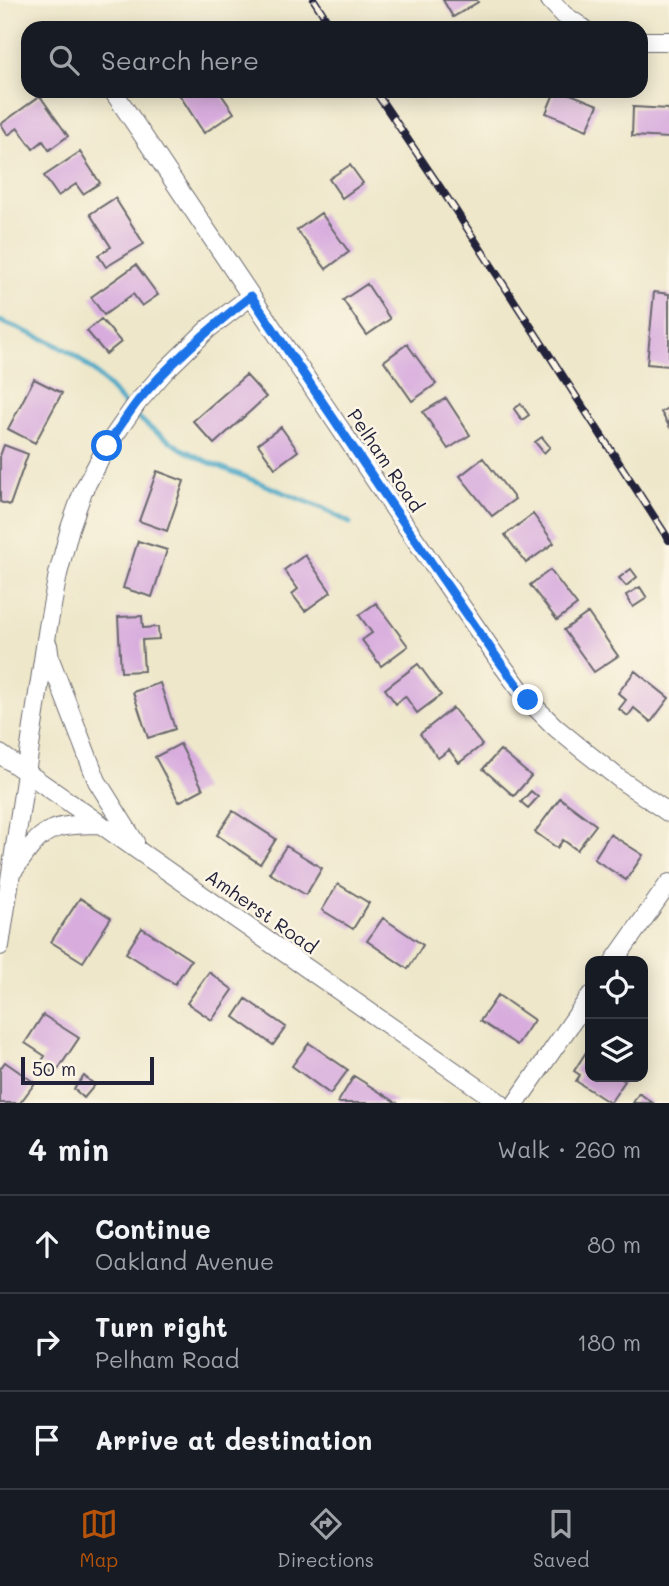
<!DOCTYPE html>
<html lang="en">
<head>
<meta charset="utf-8">
<style>
	body { margin:0; font-family:Mali,sans-serif; background:#20242c; color:#f1f3f6 }
	.controls { position:absolute; right:21px; bottom:21px; display:grid; overflow:hidden; border-radius:14px; box-shadow:0 4px 18px #0003 }
	.controls button { width:63px; height:63px; display:grid; place-items:center; padding:0; border:0; border-bottom:2px solid #363941; background:#171b24; color:#f1f3f6; font:35px sans-serif }
	.scale { position:absolute; left:21px; bottom:18px; width:133px; box-sizing:border-box; padding-left:7px; border:4px solid #22223b; border-top:0; font-size:19px; line-height:24px; white-space:nowrap; color:#22223b; -webkit-text-stroke:5px #fcf5e5; paint-order:stroke }
	.stop { position:absolute; width:21px; height:21px; margin:-16px; border:5px solid #1a73e8; border-radius:50%; background:#fff }
	.stop.end { background:#1a73e8; border-color:#fff; box-shadow:0 2px 7px #0008 }
	.list { margin:0; padding:0; list-style:none }
	h2 { display:flex; justify-content:space-between; align-items:center; height:91px; margin:0; padding:0 28px; font-size:30px }
	h2 small { font-size:23px; font-weight:400; color:#9ea1a6 }
	.list li { display:grid; grid-template-columns:46px 1fr auto; gap:21px; align-items:center; box-sizing:border-box; height:98px; padding:0 28px; border-top:2px solid #363941 }
	.list b { display:block; font-size:26px; white-space:nowrap }
	.list p { margin:0; font-size:23px; white-space:nowrap; color:#9ea1a6 }
	.list em { font-size:23px; font-style:normal; color:#9ea1a6 }
	.icon { flex:none; width:38px; height:38px; fill:none; stroke:currentColor; stroke-width:2; stroke-linecap:round; stroke-linejoin:round }
	.map { position:relative; flex:none; width:669px; height:1103px; overflow:hidden }
	.search { position:absolute; background:#171b24; box-shadow:0 4px 18px #0003; left:21px; right:21px; top:21px; height:77px; display:flex; align-items:center; gap:18px; box-sizing:border-box; padding:0 24px; border-radius:21px; color:#9ea1a6; font-size:26px }
	.sheet { height:385px; background:#171b24 }
	nav { display:flex; justify-content:space-around; align-items:center; box-sizing:border-box; height:98px; border-top:2px solid #363941; background:#171b24; font-size:19px; color:#9ea1a6 }
	nav a { display:grid; justify-items:center; gap:4px }
	nav .on { color:#b45309 }
	.map>svg:first-child { display:block }
</style>
</head>
<body>
<div class="map">
<svg width="669" height="1103" viewBox="0 0 669 1103">
	<rect width="100%" height="100%" fill="#fcf5e5"/>
	<filter id="ink" filterUnits="userSpaceOnUse"><feTurbulence type="fractalNoise" baseFrequency=".0143" numOctaves="2"/><feDisplacementMap in="SourceGraphic" scale="14" xChannelSelector="R" yChannelSelector="G"/><feConvolveMatrix kernelMatrix="1 2 1 2 8 2 1 2 1" color-interpolation-filters="sRGB"/></filter>
	<filter id="wash" filterUnits="userSpaceOnUse"><feTurbulence type="fractalNoise" baseFrequency=".00686" numOctaves="4" result="noise"/><feDisplacementMap in="SourceGraphic" scale="28" xChannelSelector="R" yChannelSelector="G"/><feGaussianBlur stdDeviation="1.57" result="paint"/><feColorMatrix in="noise" values="0 0 0 0 0 0 0 0 0 0 0 0 0 0 0 0 0 1.4 0 .05"/><feComposite in="paint" operator="in"/></filter>
	<g filter="url(#wash)">
		<rect width="100%" height="100%" fill="#eee7ca"/>
		<g fill="none" stroke-linecap="round" stroke-linejoin="round">
			<!-- stream -->
			<path stroke="#47a7c6" stroke-width="5" d="M 0,321 L 51,342 L 73,354 L 94,371 L 125,405 L 149,427 L 182,449 L 208,462 L 322,508 L 350,523"/>
		</g>
		<g id="blocks">
			<!-- building -->
			<path fill="#d8adde" d="M 443,0 L 477,0 L 478,2 L 453,17 Z
				M 177,91 L 219,91 L 234,113 L 204,133 Z
				M 555,91 L 563,91 L 598,105 L 587,130 L 546,113 Z
				M 40,96 L 68,136 L 49,150 L 43,141 L 33,149 L 18,128 L 8,135 L 1,124 Z
				M 633,107 L 669,109 L 669,138 L 632,136 Z
				M 80,152 L 100,183 L 83,194 L 76,184 L 58,196 L 44,176 Z
				M 350,165 L 363,183 L 342,198 L 329,179 Z
				M 115,198 L 144,244 L 106,267 L 98,255 L 111,247 L 90,214 Z
				M 321,213 L 349,252 L 326,269 L 297,230 Z
				M 136,265 L 158,295 L 142,306 L 133,294 L 104,315 L 91,297 Z
				M 367,284 L 390,319 L 367,335 L 343,300 Z
				M 654,292 L 669,294 L 669,366 L 647,364 Z
				M 101,319 L 121,342 L 106,354 L 87,331 Z
				M 407,344 L 436,384 L 412,401 L 384,361 Z
				M 246,375 L 266,397 L 214,444 L 193,421 Z
				M 34,379 L 62,393 L 35,443 L 8,429 Z
				M 446,398 L 470,435 L 448,449 L 423,412 Z
				M 521,404 L 529,415 L 522,420 L 514,409 Z
				M 669,407 L 669,426 L 661,412 Z
				M 281,427 L 298,451 L 275,468 L 258,444 Z
				M 542,437 L 550,447 L 544,453 L 535,442 Z
				M 4,445 L 28,454 L 10,505 L 0,502 L 0,456 Z
				M 483,458 L 515,499 L 492,516 L 460,476 Z
				M 157,471 L 184,481 L 167,531 L 139,521 Z
				M 533,514 L 554,543 L 526,563 L 505,535 Z
				M 138,541 L 167,550 L 152,597 L 123,588 Z
				M 305,555 L 331,592 L 305,611 L 292,594 L 298,589 L 284,570 Z
				M 631,569 L 637,577 L 626,586 L 619,578 Z
				M 550,570 L 577,605 L 557,620 L 530,585 Z
				M 640,587 L 647,598 L 633,607 L 626,595 Z
				M 376,603 L 408,646 L 381,666 L 362,640 L 372,633 L 359,615 Z
				M 588,613 L 618,656 L 594,672 L 564,630 Z
				M 142,616 L 143,628 L 158,627 L 159,639 L 142,640 L 144,671 L 121,672 L 118,617 Z
				M 418,664 L 441,695 L 417,713 L 405,696 L 396,704 L 385,689 Z
				M 635,671 L 669,698 L 651,722 L 634,708 L 628,716 L 619,709 L 626,700 L 618,693 Z
				M 160,683 L 175,729 L 148,738 L 133,692 Z
				M 453,708 L 482,745 L 459,763 L 449,750 L 438,758 L 420,734 Z
				M 180,744 L 203,789 L 179,802 L 155,757 Z
				M 500,750 L 531,776 L 514,796 L 483,769 Z
				M 531,791 L 538,797 L 528,808 L 521,802 Z
				M 560,798 L 596,825 L 577,850 L 563,840 L 557,848 L 535,832 Z
				M 233,811 L 276,839 L 260,864 L 217,835 Z
				M 610,834 L 643,855 L 626,880 L 594,859 Z
				M 286,846 L 322,868 L 306,895 L 269,873 Z
				M 338,884 L 369,903 L 353,929 L 322,910 Z
				M 80,898 L 111,918 L 83,962 L 51,942 Z
				M 383,918 L 423,945 L 408,969 L 367,941 Z
				M 142,928 L 191,960 L 175,984 L 126,953 Z
				M 209,972 L 233,990 L 212,1020 L 187,1003 Z
				M 498,995 L 534,1020 L 517,1045 L 480,1021 Z
				M 246,999 L 286,1027 L 273,1045 L 234,1017 Z
				M 43,1015 L 79,1038 L 55,1074 L 40,1064 L 45,1056 L 25,1043 Z
				M 309,1043 L 348,1070 L 330,1094 L 292,1066 Z
				M 590,1046 L 590,1077 L 619,1077 L 625,1081 L 610,1103 L 576,1081 L 580,1075 L 574,1071 Z
				M 5,1062 L 35,1083 L 20,1103 L 0,1103 L 0,1069 Z
				M 84,1076 L 95,1085 L 84,1098 L 74,1089 Z
				M 354,1076 L 397,1103 L 340,1103 L 338,1102 Z
				M 639,1093 L 653,1103 L 633,1103 Z"/>
		</g>
	</g>
	<g filter="url(#ink)">
		<use href="#blocks" fill-opacity="0" stroke="#69676d" stroke-width="2"/>
		<g fill="none" stroke-linecap="round" stroke-linejoin="round">
			<defs>
				<path id="minor" d="M 550,0 L 564,15 L 583,28
					M 641,41 L 669,41
					M 113,91 L 395,510 L 502,665 L 528,700 L 555,727 L 583,750 L 621,780 L 669,813
					M 48,645 L 50,659 L 97,781 L 135,842
					M 0,754 L 500,1103
					M 14,870 C 43,827 49,825 100,824
					M 0,946 L 48,627 L 58,574 L 70,528 L 83,491 L 107,446 L 137,403 L 166,370 L 208,329 L 251,296
					M 614,961 L 669,883
					M 516,1103 L 590,996"/>
			</defs>
			<!-- minor casing -->
			<use href="#minor" stroke="#69676d" stroke-width="20"/>
			<!-- minor -->
			<use href="#minor" stroke="#fff" stroke-width="18"/>
			<defs>
				<path id="rail" d="M 314,0 L 332,28
					M 375,91 L 454,208 L 669,540"/>
			</defs>
			<!-- rail casing -->
			<use href="#rail" stroke="#22223b" stroke-width="8"/>
			<!-- rail -->
			<use href="#rail" stroke="#fcf5e5" stroke-width="5" stroke-dasharray="16" stroke-linecap="butt"/>
		</g>
	</g>
	<g fill="none" stroke-linecap="round" stroke-linejoin="round" filter="url(#ink)">
		<!-- route -->
		<path stroke="#1a73e8" stroke-width="9" d="M 107,446 C 117,431 127,415 138,401 C 172,361 210,328 251,296 L 395,510 L 502,665 L 528,700"/>
	</g>
	<g text-anchor="middle" dominant-baseline="central" stroke-width="5" stroke-linejoin="round" paint-order="stroke">
		<!-- street labels -->
		<g font-size="19" fill="#22223b" stroke="#fcf5e5">
			<text transform="translate(386 460) rotate(56)">Pelham Road</text>
			<text transform="translate(262 911) rotate(35)">Amherst Road</text>
		</g>
	</g>
</svg>
<div class="controls">
<button><svg class="icon" aria-label="locate" viewBox="0 0 24 24"><circle cx="12" cy="12" r="6"/><path d="M12 2v4M12 18v4M2 12h4M18 12h4"/></svg></button>
<button><svg class="icon" aria-label="layers" viewBox="0 0 24 24"><path d="M12 4l9 5-9 5-9-5zM3 14l9 5 9-5"/></svg></button>
</div>
<div class="scale">50 m</div>
<div class="stop" style="left:107px;top:446px"></div>
<div class="stop end" style="left:528px;top:700px"></div>
<div class="search"><svg class="icon" aria-label="search" viewBox="0 0 24 24"><circle cx="10" cy="10" r="6"/><path d="M15 15l6 6"/></svg>Search here</div>
</div>
<section class="sheet">
<h2>4 min<small>Walk · 260 m</small></h2>
<ul class="list">
<li><svg class="icon" aria-label="ahead" viewBox="0 0 24 24"><path d="M12 20V5M6 11l6-6 6 6"/></svg><div><b>Continue</b><p>Oakland Avenue</p></div><em>80 m</em></li>
<li><svg class="icon" aria-label="right" viewBox="0 0 24 24"><path d="M7 20v-9h11M14 6l5 5-5 5"/></svg><div><b>Turn right</b><p>Pelham Road</p></div><em>180 m</em></li>
<li><svg class="icon" aria-label="arrive" viewBox="0 0 24 24"><path d="M6 21V4h12l-3 4 3 4H6"/></svg><div><b>Arrive at destination</b></div></li>
</ul>
</section>
<nav>
<a class="on"><svg class="icon" aria-label="map" viewBox="0 0 24 24"><path d="M3 6l6-2 6 2 6-2v14l-6 2-6-2-6 2zM9 4v14M15 6v14"/></svg>Map</a>
<a><svg class="icon" aria-label="directions" viewBox="0 0 24 24"><path d="M12 3l9 9-9 9-9-9zM9 14v-3h6M13 9l2 2-2 2"/></svg>Directions</a>
<a><svg class="icon" aria-label="saved" viewBox="0 0 24 24"><path d="M7 4h10v16l-5-4-5 4z"/></svg>Saved</a>
</nav>
</body>
</html>
